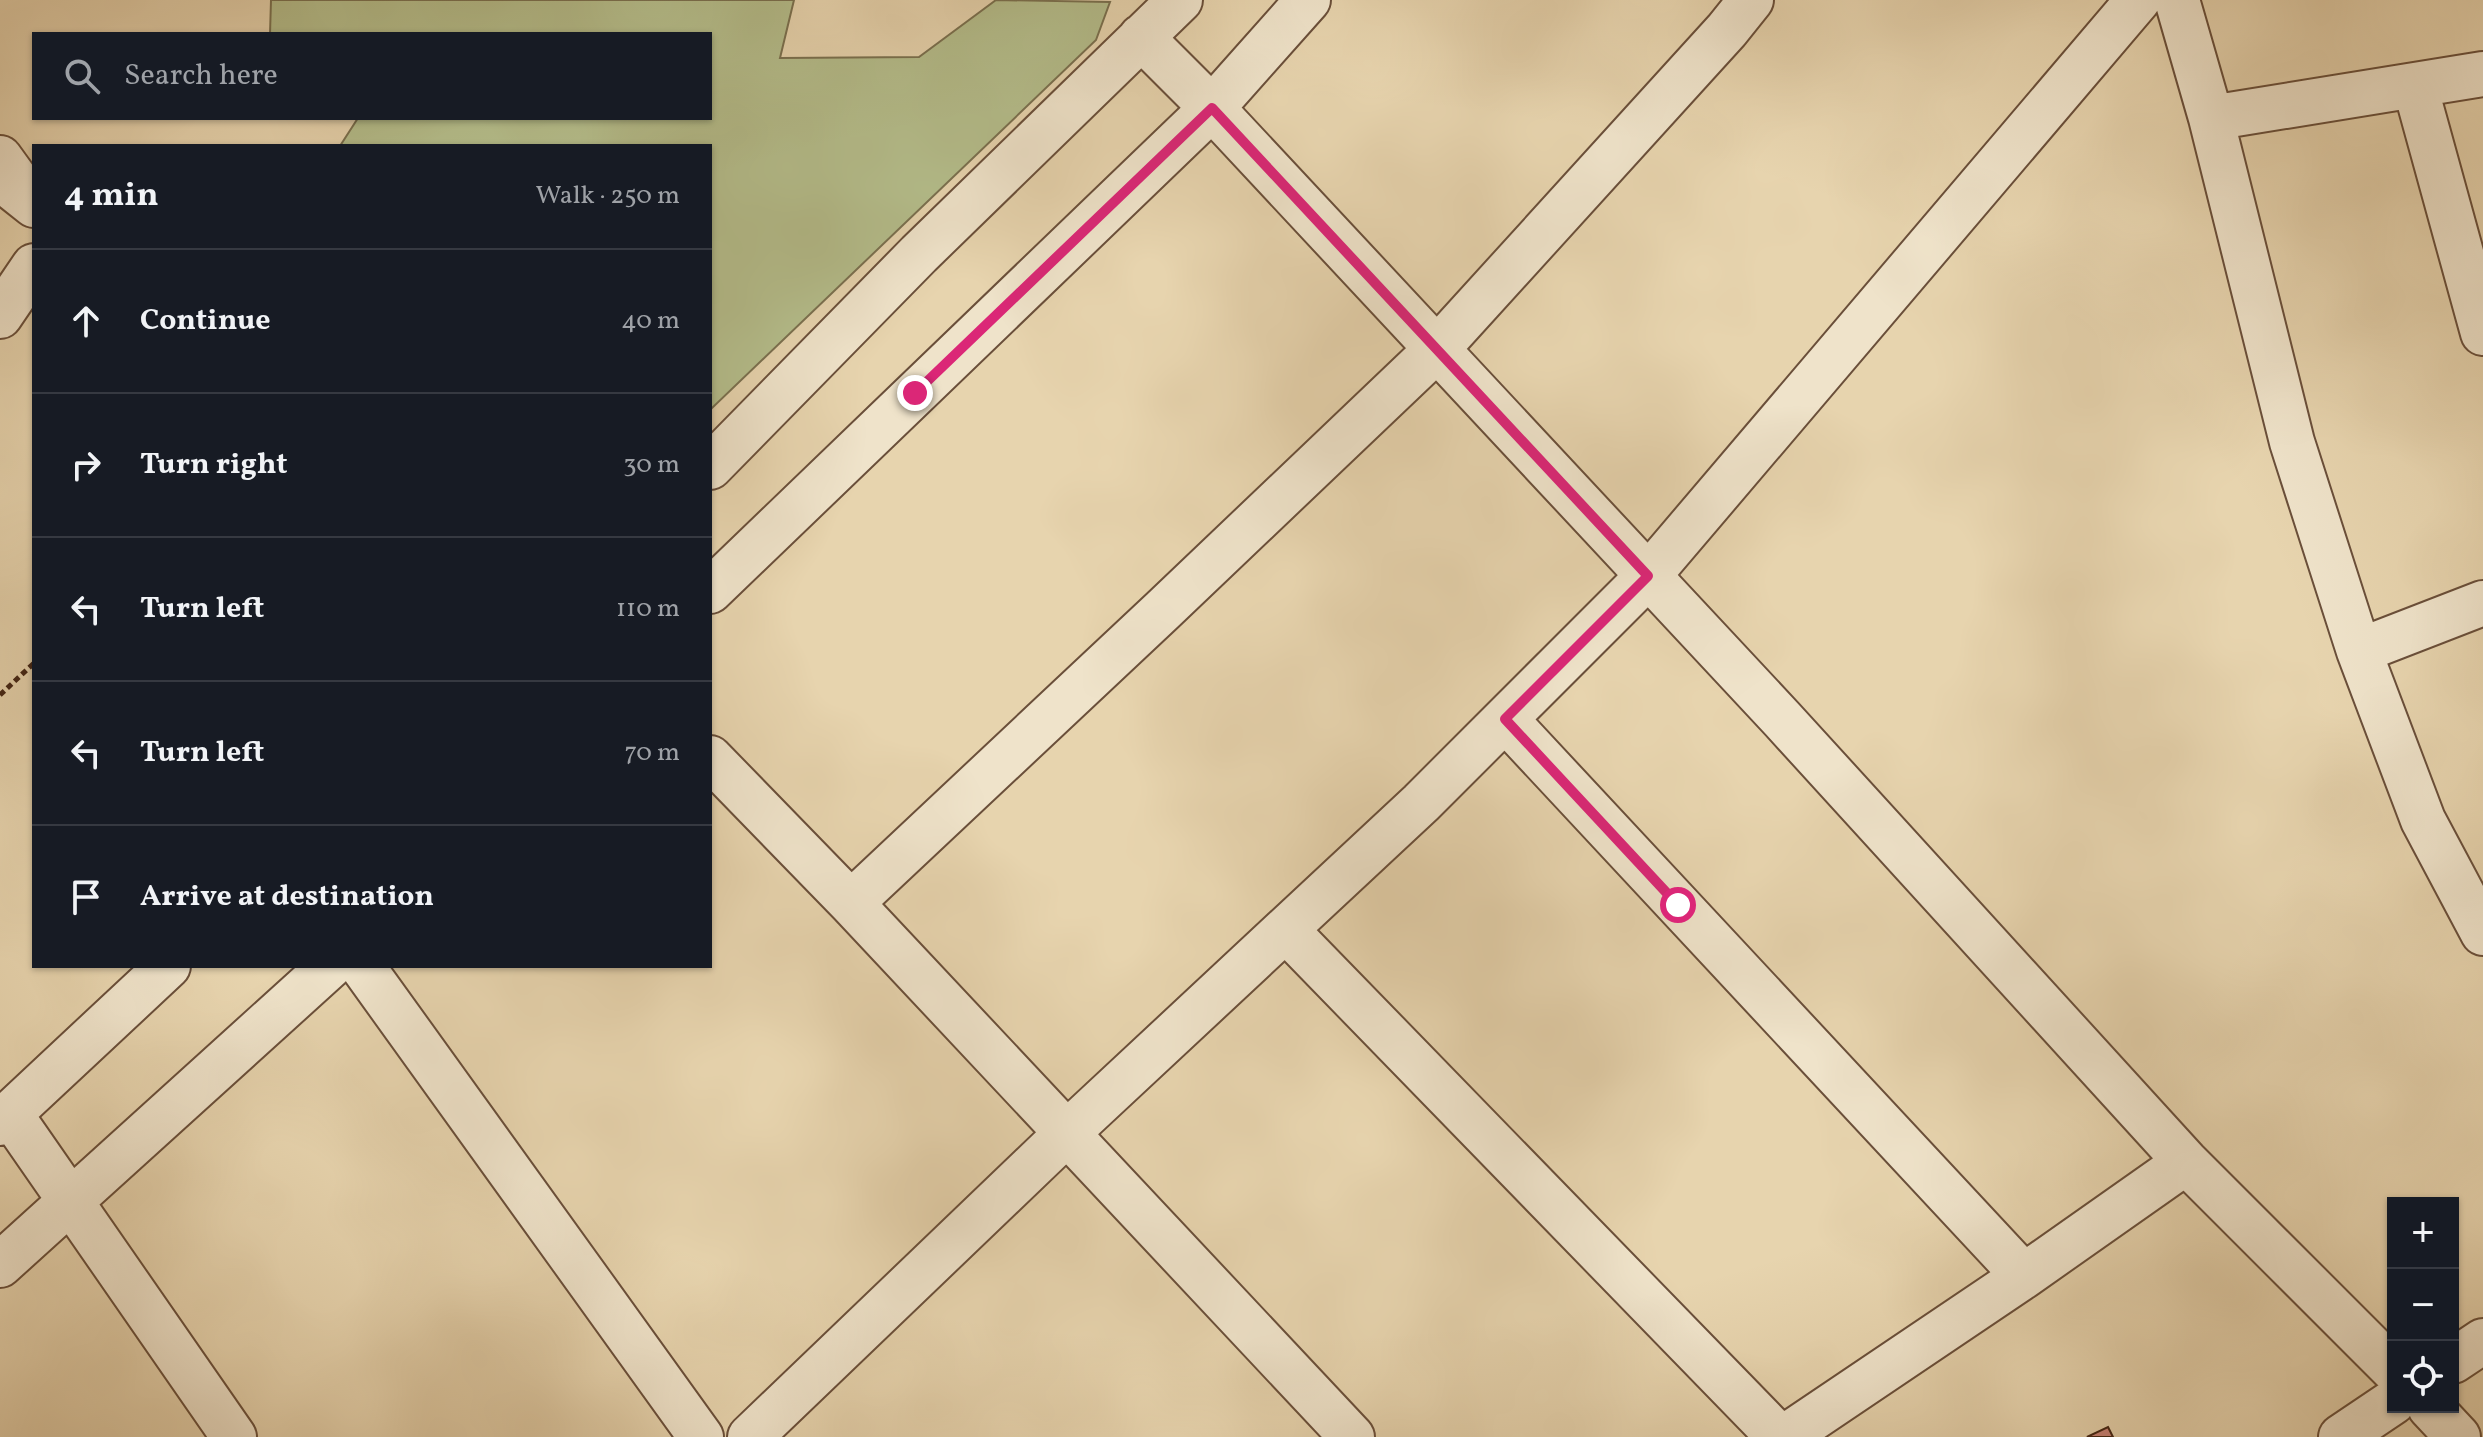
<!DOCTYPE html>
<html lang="en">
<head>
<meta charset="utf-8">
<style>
	body { margin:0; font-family:Vollkorn,serif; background:#242831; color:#f1f3f6 }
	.controls { position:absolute; right:24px; bottom:24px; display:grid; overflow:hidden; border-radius:0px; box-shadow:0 2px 6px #0004 }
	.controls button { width:72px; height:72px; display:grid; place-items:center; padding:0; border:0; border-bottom:2px solid #363941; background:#171b24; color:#f1f3f6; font:40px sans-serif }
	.stop { position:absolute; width:24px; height:24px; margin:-18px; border:6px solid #db2777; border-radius:50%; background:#fff }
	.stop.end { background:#db2777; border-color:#fff; box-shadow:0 2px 8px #0008 }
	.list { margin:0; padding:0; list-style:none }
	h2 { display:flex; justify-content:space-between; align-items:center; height:104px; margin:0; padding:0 32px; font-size:34px }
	h2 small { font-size:26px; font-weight:400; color:#9ea1a6 }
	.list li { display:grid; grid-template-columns:52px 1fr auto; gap:24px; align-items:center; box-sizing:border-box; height:144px; padding:0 32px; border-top:2px solid #363941 }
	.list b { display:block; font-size:30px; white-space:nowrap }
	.list em { font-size:26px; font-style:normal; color:#9ea1a6 }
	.icon { flex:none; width:44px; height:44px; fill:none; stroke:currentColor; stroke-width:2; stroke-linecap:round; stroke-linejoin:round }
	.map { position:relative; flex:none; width:2483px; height:1437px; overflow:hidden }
	.search { position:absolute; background:#171b24; box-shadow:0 2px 6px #0004; left:32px; top:32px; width:680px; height:88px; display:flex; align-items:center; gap:20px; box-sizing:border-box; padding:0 28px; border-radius:0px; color:#9ea1a6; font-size:30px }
	.panel { position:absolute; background:#171b24; box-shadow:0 2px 6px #0004; left:32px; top:144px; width:680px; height:824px; border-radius:0px }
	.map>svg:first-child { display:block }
</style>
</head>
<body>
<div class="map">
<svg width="2483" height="1437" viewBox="0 0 2483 1437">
	<rect width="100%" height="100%" fill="#e7d4ae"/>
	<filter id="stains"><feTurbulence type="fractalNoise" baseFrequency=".0025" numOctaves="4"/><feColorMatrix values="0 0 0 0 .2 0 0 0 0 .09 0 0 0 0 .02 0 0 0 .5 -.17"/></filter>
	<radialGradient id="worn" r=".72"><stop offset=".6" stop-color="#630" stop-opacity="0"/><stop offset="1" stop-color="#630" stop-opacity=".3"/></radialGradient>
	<!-- green -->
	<path fill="#b4bd8b" stroke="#7a704f" stroke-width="2" d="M 271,0 L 794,0 L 780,58 L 919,57 L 996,0 L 1110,2 L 1096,40 L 710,410 L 710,146 L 340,146 L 358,118 L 710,118 L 710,34 L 270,34 Z"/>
	<!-- building -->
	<path fill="#c98277" stroke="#412313" stroke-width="2" d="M 2108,1427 L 2113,1437 L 2087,1437 Z"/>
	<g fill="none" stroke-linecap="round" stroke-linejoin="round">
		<defs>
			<path id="minor" d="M 2177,0 L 2211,118 L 2292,442 L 2359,651 L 2423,820 L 2483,933
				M 1141,37 L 1212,108 L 1782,719 L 2186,1162 L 2393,1369
				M 2415,86 L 2483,333
				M 2211,118 L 2483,74
				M 0,158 L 34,205 L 0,178
				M 0,316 L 34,266
				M 710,467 L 919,254 L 1180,0
				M 710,591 L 1212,108 L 1308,0
				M 2359,651 L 2483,603
				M 1505,719 L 2024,1276
				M 710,758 L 851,903 L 1352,1437
				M 851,903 L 1163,610 L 1437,349 L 1727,30 L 1751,0
				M 1286,930 L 1779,1437
				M 362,966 L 701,1437
				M 10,1114 L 234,1437
				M 0,1123 L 168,966
				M 0,1265 L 330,966
				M 2453,1361 L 2483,1341
				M 2430,1407 L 2458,1437
				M 750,1437 L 1066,1134 L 1421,803 L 1648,576 L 2138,0
				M 1785,1437 L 2024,1276 L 2186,1162
				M 2341,1437 L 2393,1402"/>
		</defs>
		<!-- minor casing -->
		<use href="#minor" stroke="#6a4f3a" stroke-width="48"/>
		<!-- path -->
		<path stroke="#412313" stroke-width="5" stroke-dasharray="6 4" stroke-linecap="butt" d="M 0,695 L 34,663"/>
		<!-- minor -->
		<use href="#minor" stroke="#efe3ca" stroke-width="44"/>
	</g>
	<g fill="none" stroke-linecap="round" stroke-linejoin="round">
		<!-- route -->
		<path stroke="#db2777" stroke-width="10" d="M 915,393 L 1212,108 L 1648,576 L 1505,719 L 1678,905"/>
	</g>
	<rect width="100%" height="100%" filter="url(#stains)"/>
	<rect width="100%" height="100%" fill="url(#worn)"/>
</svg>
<div class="controls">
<button>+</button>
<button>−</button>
<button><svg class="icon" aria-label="locate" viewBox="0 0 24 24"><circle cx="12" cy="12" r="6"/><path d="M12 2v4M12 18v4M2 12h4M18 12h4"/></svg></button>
</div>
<div class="stop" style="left:1678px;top:905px"></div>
<div class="stop end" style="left:915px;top:393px"></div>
<div class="search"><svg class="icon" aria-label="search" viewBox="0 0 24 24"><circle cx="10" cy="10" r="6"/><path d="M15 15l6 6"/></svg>Search here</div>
<section class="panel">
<h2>4 min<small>Walk · 250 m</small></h2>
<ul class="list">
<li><svg class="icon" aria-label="ahead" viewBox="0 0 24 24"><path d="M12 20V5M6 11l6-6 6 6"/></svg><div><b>Continue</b></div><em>40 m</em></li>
<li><svg class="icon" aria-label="right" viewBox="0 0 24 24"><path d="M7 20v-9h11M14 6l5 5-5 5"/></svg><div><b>Turn right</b></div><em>30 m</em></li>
<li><svg class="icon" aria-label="left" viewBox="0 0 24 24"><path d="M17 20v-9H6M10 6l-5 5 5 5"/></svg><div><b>Turn left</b></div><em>110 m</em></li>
<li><svg class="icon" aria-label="left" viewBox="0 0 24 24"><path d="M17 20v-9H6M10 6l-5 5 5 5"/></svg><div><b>Turn left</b></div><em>70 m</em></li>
<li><svg class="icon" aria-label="arrive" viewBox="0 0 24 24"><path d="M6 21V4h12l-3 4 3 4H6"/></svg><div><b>Arrive at destination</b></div></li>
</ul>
</section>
</div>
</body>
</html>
